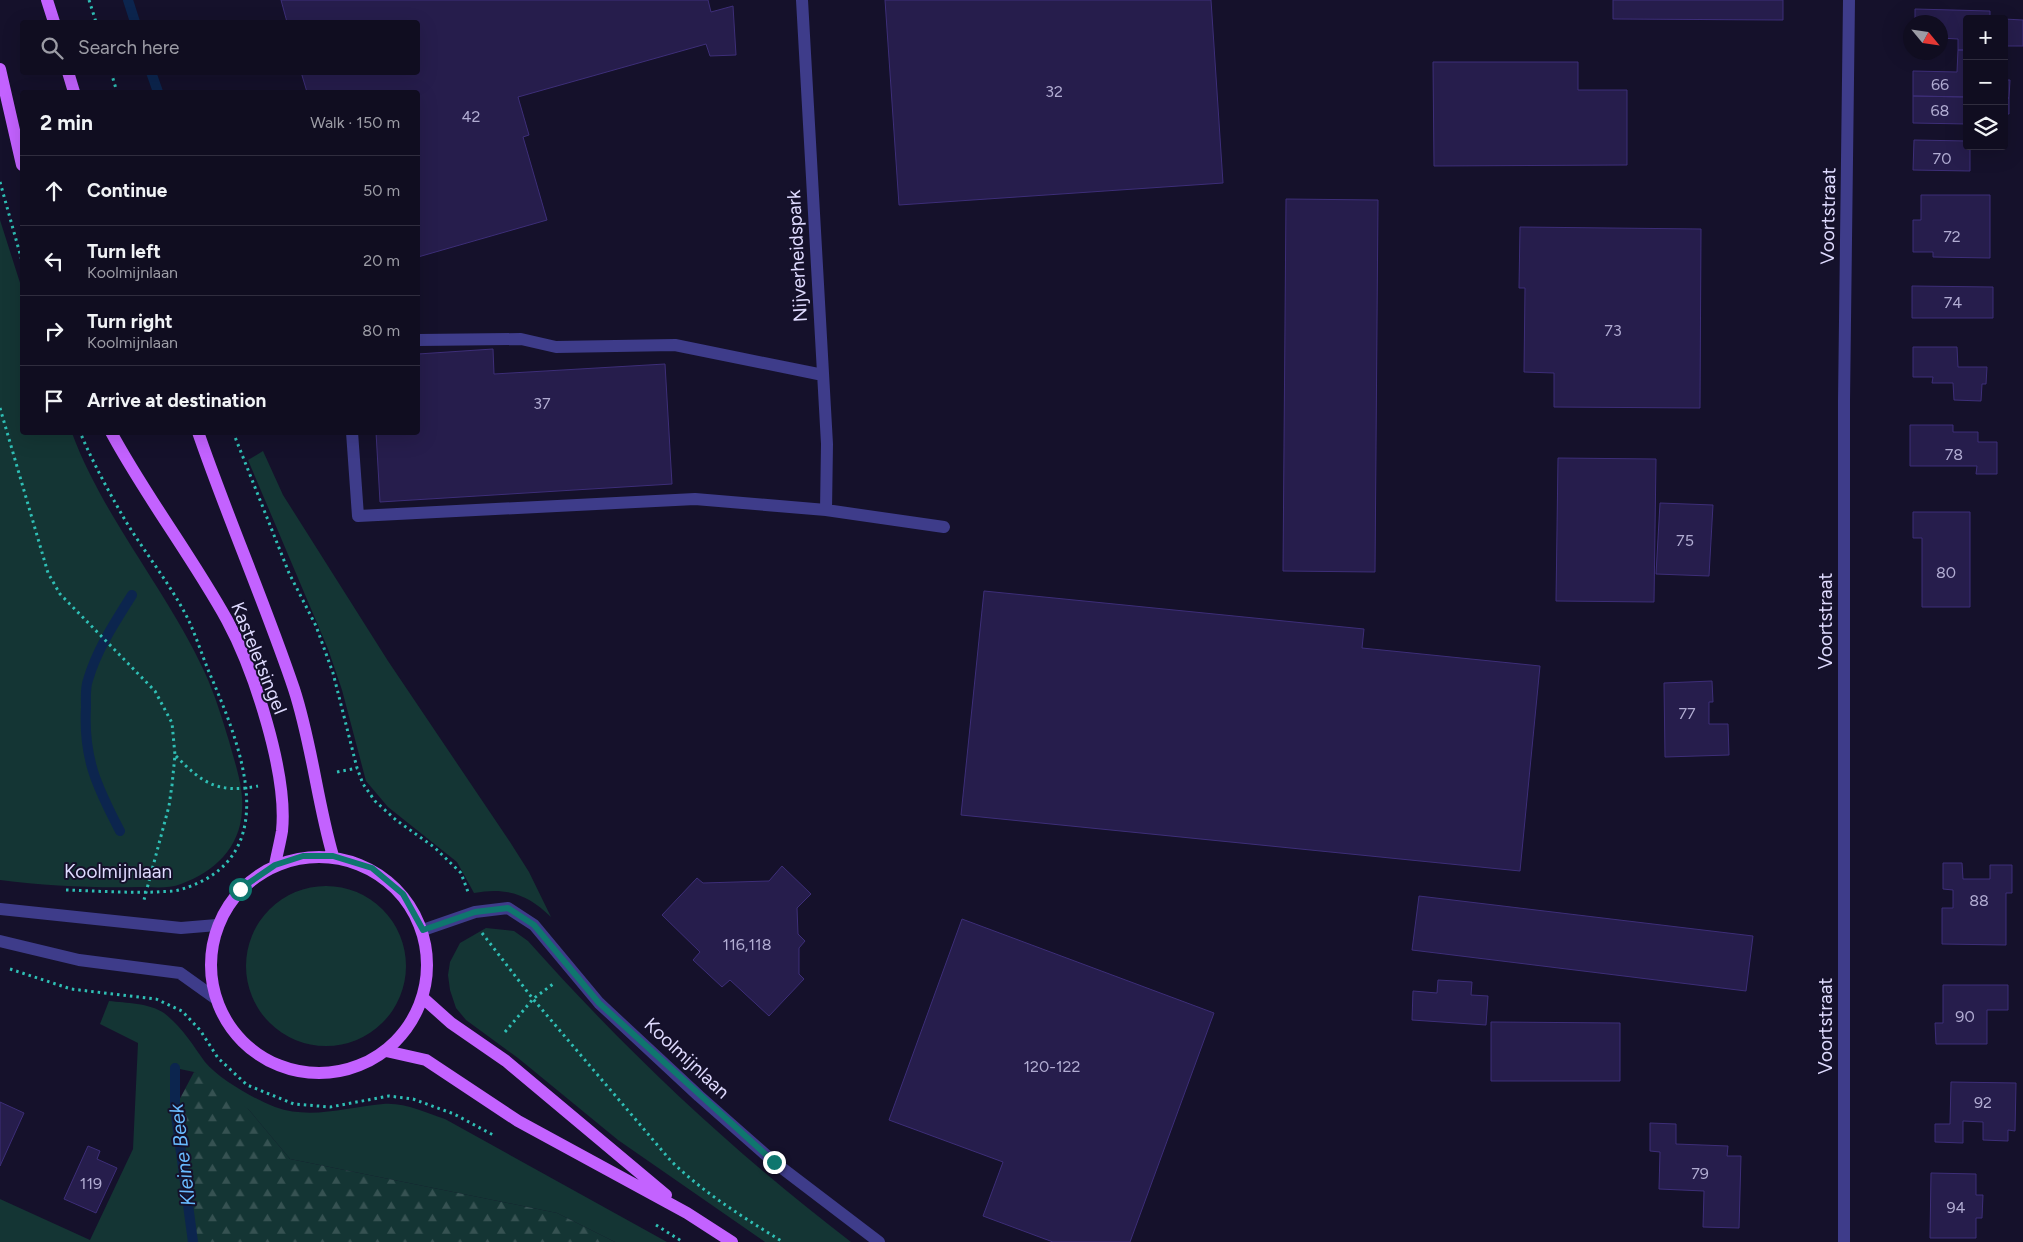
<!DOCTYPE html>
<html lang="en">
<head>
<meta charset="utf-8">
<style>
	body { margin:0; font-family:Figtree,sans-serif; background:#1e1b2d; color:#f1f3f6 }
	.controls { position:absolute; right:15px; top:15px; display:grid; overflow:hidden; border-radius:5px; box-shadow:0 5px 20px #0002 }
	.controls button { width:45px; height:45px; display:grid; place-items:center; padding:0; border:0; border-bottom:1px solid #302d3e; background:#100d20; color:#f1f3f6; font:25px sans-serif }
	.compass { position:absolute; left:1903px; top:15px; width:45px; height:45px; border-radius:50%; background:#100d20; box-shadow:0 5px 20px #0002; rotate:119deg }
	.stop { position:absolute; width:15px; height:15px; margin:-11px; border:4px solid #0f766e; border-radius:50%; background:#fff }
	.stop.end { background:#0f766e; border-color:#fff; box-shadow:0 1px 5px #0008 }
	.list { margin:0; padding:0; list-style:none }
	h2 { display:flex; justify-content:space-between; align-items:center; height:65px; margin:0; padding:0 20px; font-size:21px }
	h2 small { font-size:16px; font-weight:400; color:#9c9ca5 }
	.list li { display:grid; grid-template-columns:32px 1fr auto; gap:15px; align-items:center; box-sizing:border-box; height:70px; padding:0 20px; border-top:1px solid #302d3e }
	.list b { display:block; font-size:19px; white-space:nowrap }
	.list p { margin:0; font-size:16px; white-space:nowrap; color:#9c9ca5 }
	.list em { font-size:16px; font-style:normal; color:#9c9ca5 }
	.icon { flex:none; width:28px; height:28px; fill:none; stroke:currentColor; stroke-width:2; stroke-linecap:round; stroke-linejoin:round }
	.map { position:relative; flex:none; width:2023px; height:1242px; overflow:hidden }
	.search { position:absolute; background:#100d20; box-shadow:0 5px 20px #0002; left:20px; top:20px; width:400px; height:55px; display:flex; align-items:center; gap:12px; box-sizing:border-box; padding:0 18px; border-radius:5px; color:#9c9ca5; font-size:19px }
	.panel { position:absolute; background:#100d20; box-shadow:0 5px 20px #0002; left:20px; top:90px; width:400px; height:345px; border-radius:5px }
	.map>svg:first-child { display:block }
</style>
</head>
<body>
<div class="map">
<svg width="2023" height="1242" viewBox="0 0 2023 1242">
	<defs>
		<pattern id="forest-firs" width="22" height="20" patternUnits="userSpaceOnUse" patternTransform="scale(1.25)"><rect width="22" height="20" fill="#143534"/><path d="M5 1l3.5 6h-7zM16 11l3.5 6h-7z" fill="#365252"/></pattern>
	</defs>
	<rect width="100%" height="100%" fill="#15112b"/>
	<!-- grass -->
	<path fill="#143534" d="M 0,220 L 22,289 L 22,432 L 72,433 C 104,519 167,590 205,673 C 215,695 222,718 229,741 C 235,764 244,787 242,811 C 240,848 214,872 181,884 C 169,889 152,887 139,887 C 93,888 46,886 0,880 Z
		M 263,451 L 283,495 L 388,661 L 510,842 L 529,872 L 551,917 C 528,894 506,887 474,893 L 457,862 L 388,807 L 366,781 L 342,690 L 328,649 L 248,460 Z
		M246 966a80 80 0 1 1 160 0a80 80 0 1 1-160 0Z
		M 486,928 L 514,931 L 528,941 C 627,1052 733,1152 851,1242 L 765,1242 L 618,1140 L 518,1058 L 466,1020 L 456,1008 L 450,990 L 448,975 L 450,962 L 460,943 Z
		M 109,1001 C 126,1003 149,1003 164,1013 C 182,1027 192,1044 205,1062 C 219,1079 254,1099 275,1107 C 311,1120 347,1107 383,1104 C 404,1102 426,1113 445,1119 L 667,1242 L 615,1242 L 557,1213 L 290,1159 L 249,1110 L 194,1072 L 175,1068 L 175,1108 L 193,1242 L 0,1242 L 0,1199 L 90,1240 L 133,1149 L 138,1043 L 100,1024 Z"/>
	<!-- forest -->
	<path fill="url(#forest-firs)" d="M 194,1072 L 222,1086 L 249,1110 L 290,1159 L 557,1213 L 615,1242 L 193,1242 L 175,1108 Z"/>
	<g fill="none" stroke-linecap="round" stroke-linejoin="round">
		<!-- stream -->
		<path stroke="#0c254e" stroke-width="10" d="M 128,0 L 135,22
			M 151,72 L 158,92
			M 120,831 C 97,787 83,758 86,707 C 86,699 85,688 88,680 C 97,649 115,622 132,595
			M 175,1068 L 175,1108 L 193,1242"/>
	</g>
	<!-- building -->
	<path fill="#261d4c" stroke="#3d2e78" d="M 281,0 L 708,0 L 711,12 L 733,6 L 736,55 L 710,56 L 706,44 L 518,97 L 529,135 L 523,137 L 547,220 L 418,257 L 418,92 L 307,92 L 301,72 L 418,72 L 418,22 L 287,22 Z
		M 885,0 L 1211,0 L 1223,183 L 899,205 Z
		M 1613,0 L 1783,0 L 1783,20 L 1613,19 Z
		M 1915,9 L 1990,11 L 1990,19 L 1967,19 L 1967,50 L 1958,50 L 1958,39 L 1940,38 L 1940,22 L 1915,22 Z
		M 2004,19 L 2023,20 L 2023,46 L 2004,46 Z
		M 1958,50 L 1967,50 L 1967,97 L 1913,96 L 1913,71 L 1957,72 Z
		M 2004,51 L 2006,51 L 2006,66 L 2004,66 Z
		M 1433,62 L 1578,62 L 1578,90 L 1627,90 L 1627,165 L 1434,166 Z
		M 2004,80 L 2010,80 L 2009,98 L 2004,98 Z
		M 1913,96 L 1967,97 L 1967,124 L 1913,123 Z
		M 2004,98 L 2009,98 L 2009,114 L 2004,114 Z
		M 1914,140 L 1967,141 L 1967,146 L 1970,146 L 1970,171 L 1913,170 Z
		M 1921,195 L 1990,195 L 1990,258 L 1933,257 L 1933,252 L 1913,252 L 1913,220 L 1921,220 Z
		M 1286,199 L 1378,200 L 1375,572 L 1283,571 Z
		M 1520,227 L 1701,229 L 1700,408 L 1554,407 L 1554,373 L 1524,372 L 1525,288 L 1519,288 Z
		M 1912,286 L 1993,287 L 1993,318 L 1912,318 Z
		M 1913,347 L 1957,347 L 1958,367 L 1987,367 L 1986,384 L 1982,384 L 1981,401 L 1954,400 L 1953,383 L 1932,383 L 1933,377 L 1913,377 Z
		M 493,349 L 494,374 L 665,364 L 672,484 L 380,502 L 376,432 L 418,432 L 418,354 Z
		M 1910,425 L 1953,425 L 1953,432 L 1978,432 L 1978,442 L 1997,442 L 1997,474 L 1976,474 L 1977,466 L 1910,466 Z
		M 1558,458 L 1656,459 L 1654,602 L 1556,601 Z
		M 1660,503 L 1713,505 L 1709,576 L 1656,574 Z
		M 1913,512 L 1970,512 L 1970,607 L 1922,607 L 1922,538 L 1913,538 Z
		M 984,591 L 1364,629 L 1362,648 L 1540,666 L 1520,871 L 961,815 Z
		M 1712,681 L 1713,702 L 1709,702 L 1709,724 L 1728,724 L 1729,755 L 1665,757 L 1664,683 Z
		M 1943,863 L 1962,863 L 1963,879 L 1990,879 L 1990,865 L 2012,865 L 2012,893 L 2006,893 L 2006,945 L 1942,944 L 1942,908 L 1953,908 L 1953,890 L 1943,889 Z
		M 782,866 L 811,894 L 797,908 L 798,934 L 805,941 L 799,948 L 799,974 L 804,979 L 769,1016 L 730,980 L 722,987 L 693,960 L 700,952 L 662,915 L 697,878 L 703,883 L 769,881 Z
		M 1419,896 L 1753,936 L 1746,991 L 1412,950 Z
		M 962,919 L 1214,1013 L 1130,1242 L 1053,1242 L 983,1216 L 1003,1162 L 889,1120 Z
		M 1438,980 L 1472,982 L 1471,995 L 1488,996 L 1486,1025 L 1412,1020 L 1413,991 L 1437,993 Z
		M 1943,985 L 2008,985 L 2008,1010 L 1987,1010 L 1987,1044 L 1936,1044 L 1935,1023 L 1943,1023 Z
		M 1491,1022 L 1620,1023 L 1620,1081 L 1491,1081 Z
		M 1951,1082 L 2016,1083 L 2015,1131 L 2008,1130 L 2008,1141 L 1983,1140 L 1983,1122 L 1963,1121 L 1963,1143 L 1935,1142 L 1935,1124 L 1950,1124 Z
		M 0,1102 L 24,1113 L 0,1166 Z
		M 1650,1123 L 1676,1124 L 1676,1144 L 1728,1146 L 1727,1156 L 1741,1156 L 1739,1228 L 1703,1227 L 1704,1191 L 1659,1189 L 1660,1152 L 1650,1151 Z
		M 88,1146 L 100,1151 L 97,1159 L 117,1168 L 96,1213 L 64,1199 Z
		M 1931,1173 L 1976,1174 L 1976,1195 L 1983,1195 L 1982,1218 L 1976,1218 L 1976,1238 L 1930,1238 Z"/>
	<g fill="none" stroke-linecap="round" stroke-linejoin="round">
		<!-- path -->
		<path stroke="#2fbfb5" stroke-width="3" stroke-dasharray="2.5 4" stroke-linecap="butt" d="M 89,0 L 96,22
			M 111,72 L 117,92
			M 0,182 L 22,261
			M 0,408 L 48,573 L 60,594 L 155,691 L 172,723 L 175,755 L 172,785 L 169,806 L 144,900
			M 233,432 L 289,573 L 316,626 L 333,673 L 357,768 L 363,784 L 375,801 L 396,820 L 434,847 L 461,873 L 468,892
			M 176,756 C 202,783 218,794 258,786
			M 337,772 L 357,768
			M 66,890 C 96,891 126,893 157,892 C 164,891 172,892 179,890 C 288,859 240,744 209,672 C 202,655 196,636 188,619 C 171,585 145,553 125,520 C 109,492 93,463 80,432
			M 482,933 L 533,999 L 671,1161 C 705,1194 743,1217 783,1242
			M 10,969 L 71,989 L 156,999 L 182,1011 L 200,1030 L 218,1058 L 247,1085 L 294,1104 L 330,1107 L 389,1096 L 413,1099 L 454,1114 L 495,1136
			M 505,1032 L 533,999 L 553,984
			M 656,1225 L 683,1242"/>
		<!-- minor -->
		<path stroke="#3e3c8a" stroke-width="12" d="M 802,0 L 827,444 L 826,510
			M 418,340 L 521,339 L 556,347 L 675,345 L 823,375
			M 352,432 L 358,516 L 695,499 L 826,510 L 944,527
			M 0,909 L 181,928 L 217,925
			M 423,930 L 475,912 L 508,908 L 534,925 L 599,1003 L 699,1096 L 774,1162 L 879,1242
			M 0,941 L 79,960 L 180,973 L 215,998
			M 1844,1242 L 1844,401 L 1849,0"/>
		<!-- major -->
		<path stroke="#c362ff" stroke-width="12" d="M 47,0 L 54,22
			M 0,69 L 22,165
			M 68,72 L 74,92
			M 111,432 C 146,497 191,555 227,620 C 254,670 288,774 282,831 C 280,843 277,854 275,865
			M 198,432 C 228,519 265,603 294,689 C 312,744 317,801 333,856
			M211 965a108 108 0 1 1 216 0a108 108 0 1 1-216 0Z
			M 423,998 L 451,1023 L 506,1061 L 666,1195
			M 386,1051 L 426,1060 L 518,1121 L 687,1213 L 732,1242"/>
	</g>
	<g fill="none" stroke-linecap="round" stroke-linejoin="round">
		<!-- route -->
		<path stroke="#0f766e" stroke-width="6" d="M 240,889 L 275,865 L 303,856 L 333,856 L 372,868 L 403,894 L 423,930 L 475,912 L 508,908 L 534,925 L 599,1003 L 774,1162"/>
	</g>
	<g text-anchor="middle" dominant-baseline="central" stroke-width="4" stroke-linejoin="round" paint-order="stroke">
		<!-- number labels -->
		<g font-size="16" fill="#b1acd2">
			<text x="1940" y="84">66</text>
			<text x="1054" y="91">32</text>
			<text x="1940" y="110">68</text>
			<text x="471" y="116">42</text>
			<text x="1942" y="158">70</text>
			<text x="1952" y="236">72</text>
			<text x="1953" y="302">74</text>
			<text x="1613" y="330">73</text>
			<text x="542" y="403">37</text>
			<text x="1954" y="454">78</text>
			<text x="1685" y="540">75</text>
			<text x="1946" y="572">80</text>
			<text x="1687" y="713">77</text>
			<text x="1979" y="900">88</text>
			<text x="747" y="944">116,118</text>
			<text x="1965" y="1016">90</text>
			<text x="1052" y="1066">120-122</text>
			<text x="1983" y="1102">92</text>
			<text x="1700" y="1173">79</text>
			<text x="91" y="1183">119</text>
			<text x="1956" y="1207">94</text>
		</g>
		<!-- street labels -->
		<g font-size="19" fill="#dfdbff" stroke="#15112b">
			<text transform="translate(1828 216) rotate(-89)">Voortstraat</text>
			<text transform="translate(797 256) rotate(-93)">Nijverheidspark</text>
			<text transform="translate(1825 621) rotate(-90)">Voortstraat</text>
			<text transform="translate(259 658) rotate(68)">Kasteletsingel</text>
			<text x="118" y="871">Koolmijnlaan</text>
			<text transform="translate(1825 1026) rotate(-90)">Voortstraat</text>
			<text transform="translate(687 1058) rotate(43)">Koolmijnlaan</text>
		</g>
		<!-- water labels -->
		<g font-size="20" font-style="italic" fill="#69bbff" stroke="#15112b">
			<text transform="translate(182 1155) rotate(-97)">Kleine Beek</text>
		</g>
	</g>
</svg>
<div class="controls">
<button>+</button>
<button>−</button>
<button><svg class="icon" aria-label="layers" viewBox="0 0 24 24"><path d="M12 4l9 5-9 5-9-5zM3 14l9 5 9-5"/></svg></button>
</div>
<svg class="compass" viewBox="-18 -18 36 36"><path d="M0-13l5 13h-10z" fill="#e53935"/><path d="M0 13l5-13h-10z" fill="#9c9ca5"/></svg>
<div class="stop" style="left:240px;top:889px"></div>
<div class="stop end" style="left:774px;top:1162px"></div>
<div class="search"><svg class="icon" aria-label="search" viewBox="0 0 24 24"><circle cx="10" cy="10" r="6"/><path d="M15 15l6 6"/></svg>Search here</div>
<section class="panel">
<h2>2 min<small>Walk · 150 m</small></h2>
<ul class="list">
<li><svg class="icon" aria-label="ahead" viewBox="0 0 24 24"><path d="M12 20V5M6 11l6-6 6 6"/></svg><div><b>Continue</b></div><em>50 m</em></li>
<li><svg class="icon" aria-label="left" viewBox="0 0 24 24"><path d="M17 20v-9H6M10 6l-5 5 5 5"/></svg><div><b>Turn left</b><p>Koolmijnlaan</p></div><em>20 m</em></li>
<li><svg class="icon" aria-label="right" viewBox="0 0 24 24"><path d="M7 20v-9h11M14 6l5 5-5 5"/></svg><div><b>Turn right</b><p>Koolmijnlaan</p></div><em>80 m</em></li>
<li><svg class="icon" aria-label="arrive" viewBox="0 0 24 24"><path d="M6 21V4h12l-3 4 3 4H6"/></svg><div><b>Arrive at destination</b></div></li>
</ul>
</section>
</div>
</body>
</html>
